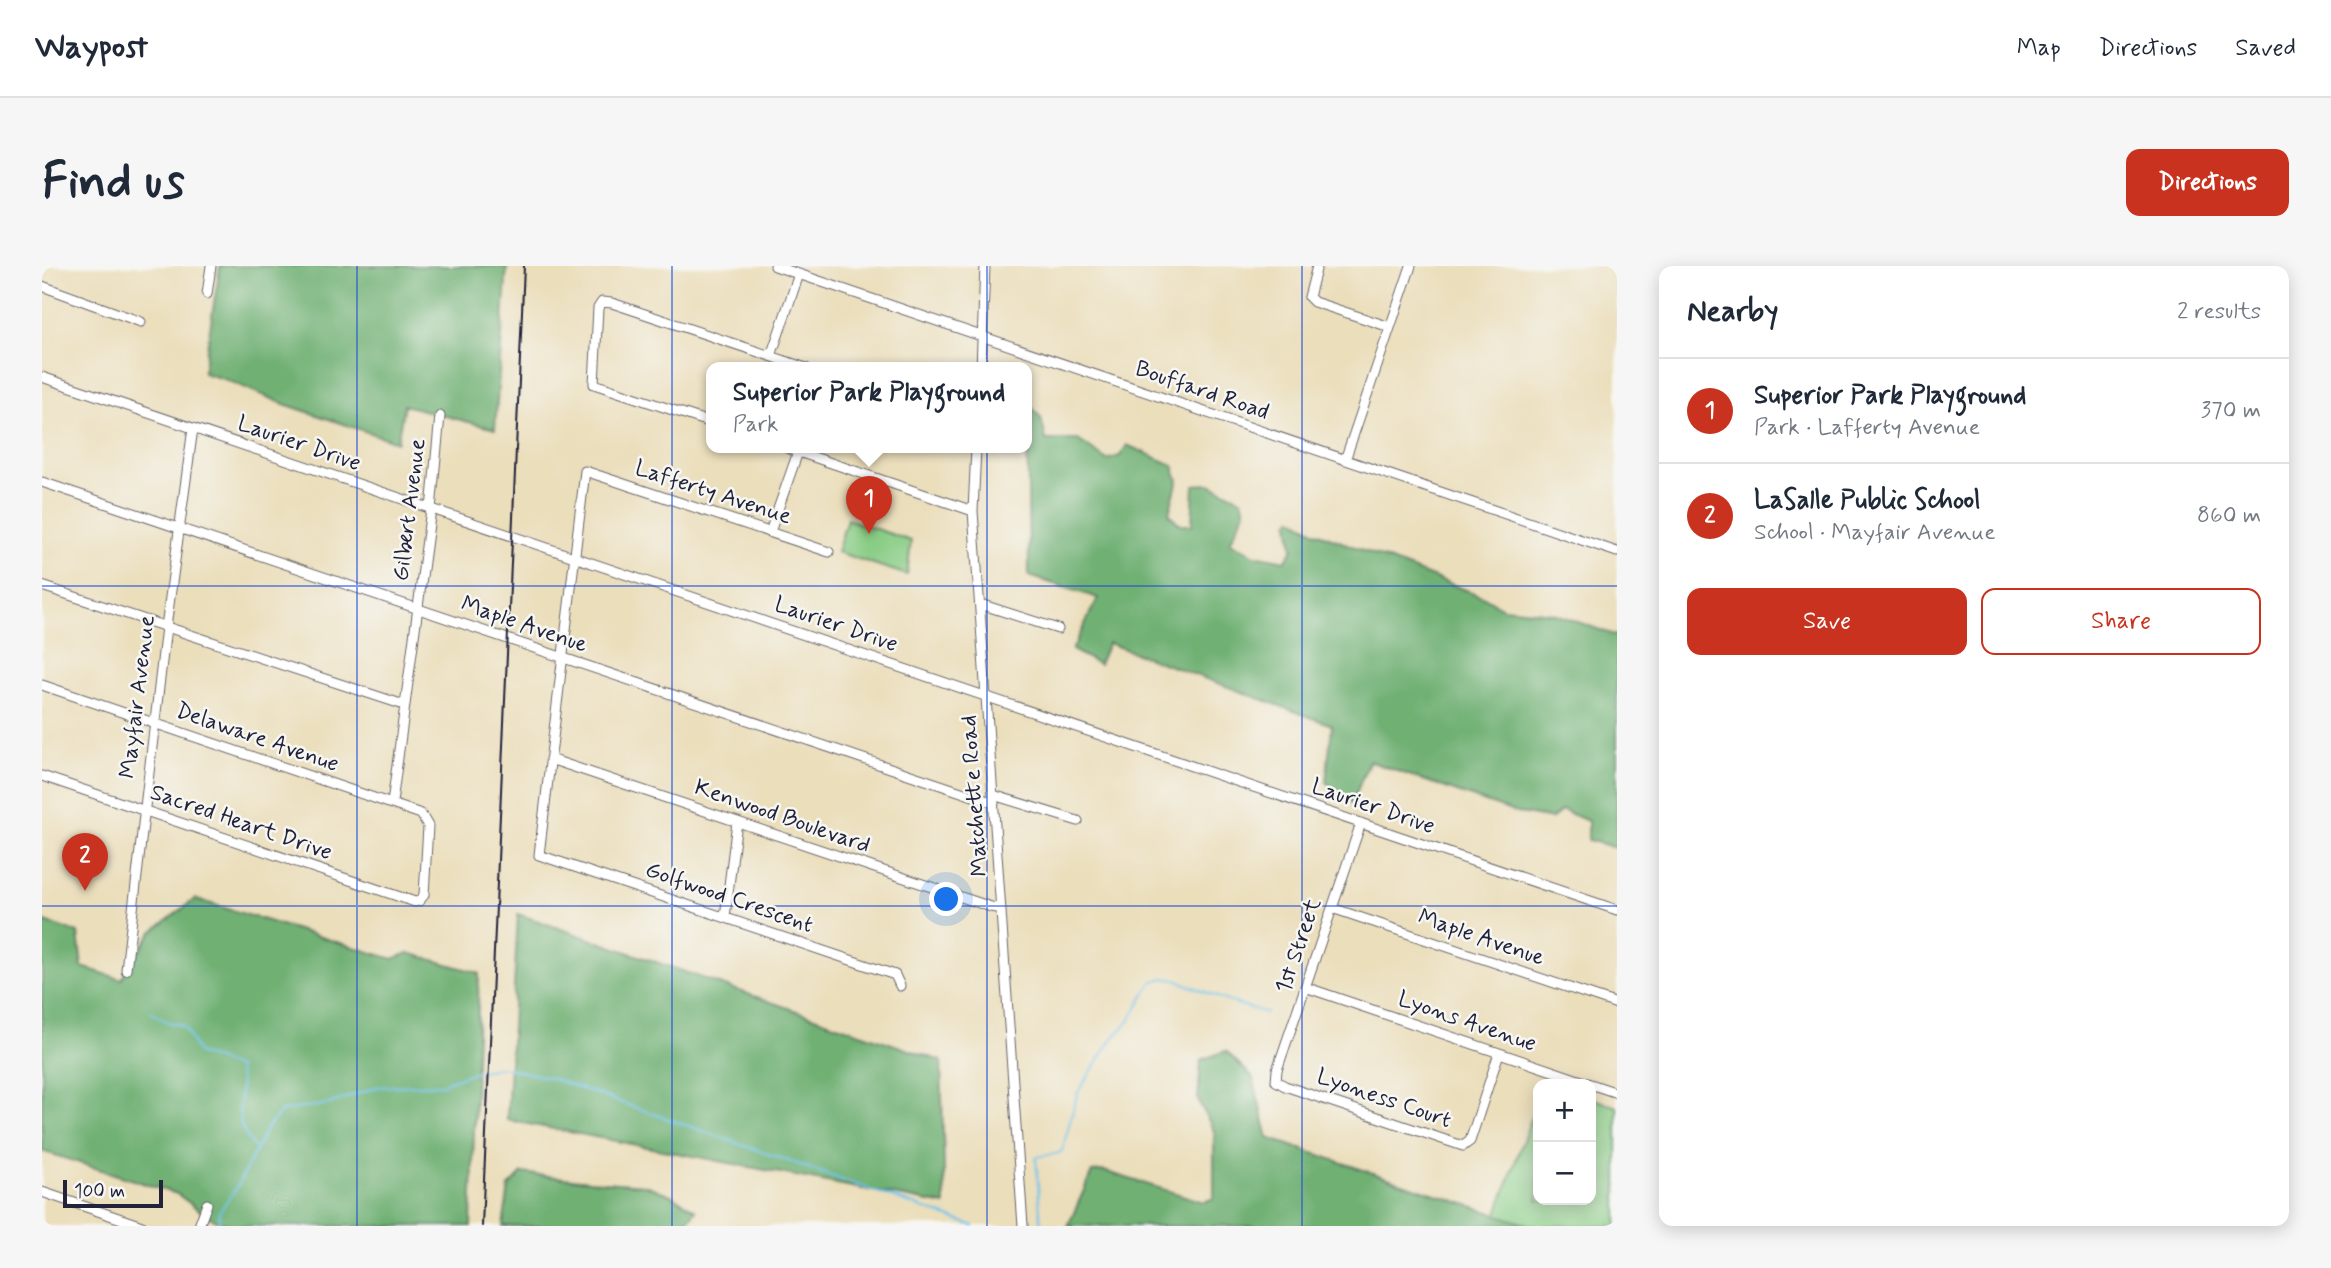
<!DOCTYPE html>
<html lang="en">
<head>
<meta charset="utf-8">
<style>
	body { margin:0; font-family:Mynerve,sans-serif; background:#f6f6f7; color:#1f2937 }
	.controls { position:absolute; right:21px; bottom:21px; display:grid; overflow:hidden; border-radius:14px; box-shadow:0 4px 18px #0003 }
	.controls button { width:63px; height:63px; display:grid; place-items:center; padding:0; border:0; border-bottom:2px solid #e0e1e3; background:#fff; color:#1f2937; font:35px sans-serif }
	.scale { position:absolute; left:21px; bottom:18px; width:100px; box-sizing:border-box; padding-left:7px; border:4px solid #22223b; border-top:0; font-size:19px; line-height:24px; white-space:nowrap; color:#22223b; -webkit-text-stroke:5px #f6f6f2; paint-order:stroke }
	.you { position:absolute; left:905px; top:634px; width:24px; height:24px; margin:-18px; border:5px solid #fff; border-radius:50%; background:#1a73e8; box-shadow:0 0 0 10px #1a73e833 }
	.badge { display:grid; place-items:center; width:46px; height:46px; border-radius:50%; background:#c8321e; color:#fff; font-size:23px; font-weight:700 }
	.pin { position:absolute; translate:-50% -58px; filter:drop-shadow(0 2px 4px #0008) }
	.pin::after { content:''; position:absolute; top:37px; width:24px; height:21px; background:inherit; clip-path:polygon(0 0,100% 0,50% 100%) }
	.popup { position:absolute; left:664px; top:96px; width:326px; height:91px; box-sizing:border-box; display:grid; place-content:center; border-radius:14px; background:#fff; filter:drop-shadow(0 2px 5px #0005); font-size:23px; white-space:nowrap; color:#747a83 }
	.popup b { font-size:26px; color:#1f2937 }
	.popup::after { content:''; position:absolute; left:50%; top:100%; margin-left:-14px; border:14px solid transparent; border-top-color:#fff }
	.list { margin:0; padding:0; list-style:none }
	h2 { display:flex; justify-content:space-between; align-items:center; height:91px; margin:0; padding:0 28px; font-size:30px }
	h2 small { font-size:23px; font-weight:400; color:#747a83 }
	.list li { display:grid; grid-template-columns:46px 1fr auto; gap:21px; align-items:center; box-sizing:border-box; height:105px; padding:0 28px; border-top:2px solid #e0e1e3 }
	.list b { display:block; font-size:26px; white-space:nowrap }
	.list p { margin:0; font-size:23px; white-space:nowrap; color:#747a83 }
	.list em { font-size:23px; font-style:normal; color:#747a83 }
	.actions { display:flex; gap:14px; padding:21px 28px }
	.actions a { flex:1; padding:16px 0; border:2px solid #c8321e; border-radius:14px; text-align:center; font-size:24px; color:#c8321e }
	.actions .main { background:#c8321e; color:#fff }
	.map { position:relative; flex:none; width:1575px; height:960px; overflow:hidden; border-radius:14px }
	header { display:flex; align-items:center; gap:42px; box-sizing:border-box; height:98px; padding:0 35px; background:#fff; border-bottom:2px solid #e0e1e3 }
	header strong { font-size:33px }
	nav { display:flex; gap:38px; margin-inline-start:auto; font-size:24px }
	.intro { display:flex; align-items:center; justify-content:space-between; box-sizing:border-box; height:168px; padding:0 42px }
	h1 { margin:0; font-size:49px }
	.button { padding:18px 32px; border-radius:14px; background:#c8321e; color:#fff; font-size:24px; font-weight:700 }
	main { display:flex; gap:42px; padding:0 42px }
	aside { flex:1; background:#fff; border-radius:14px; box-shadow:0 4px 18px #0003 }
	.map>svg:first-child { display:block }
</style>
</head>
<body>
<header>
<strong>Waypost</strong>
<nav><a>Map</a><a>Directions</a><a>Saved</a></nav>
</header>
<div class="intro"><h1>Find us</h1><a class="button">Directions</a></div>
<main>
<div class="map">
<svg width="1575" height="960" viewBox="0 0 1575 960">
	<rect width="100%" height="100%" fill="#f6f6f2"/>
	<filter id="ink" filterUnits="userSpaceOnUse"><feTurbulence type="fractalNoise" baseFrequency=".0143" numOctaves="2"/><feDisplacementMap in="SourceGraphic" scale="14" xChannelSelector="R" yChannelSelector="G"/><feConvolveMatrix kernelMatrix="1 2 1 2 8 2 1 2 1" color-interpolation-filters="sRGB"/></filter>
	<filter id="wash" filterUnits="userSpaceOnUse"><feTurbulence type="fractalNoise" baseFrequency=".00686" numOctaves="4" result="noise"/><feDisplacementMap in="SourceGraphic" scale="28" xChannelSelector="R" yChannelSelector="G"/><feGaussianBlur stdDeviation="1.57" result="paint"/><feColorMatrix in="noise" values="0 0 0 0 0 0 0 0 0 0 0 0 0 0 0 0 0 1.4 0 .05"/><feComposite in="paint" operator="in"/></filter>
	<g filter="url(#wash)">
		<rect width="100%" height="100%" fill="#ebdebb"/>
		<!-- green -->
		<path fill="#8acd86" stroke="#567860" stroke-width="2" d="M 805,253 L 869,275 L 865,309 L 795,286 Z
			M 1549,832 L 1575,841 L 1575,960 L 1489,960 L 1454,950 L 1496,833 L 1496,934 L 1549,934 Z"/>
		<!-- forest -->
		<path fill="#6fb073" stroke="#486957" stroke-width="2" d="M 178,0 L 465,0 L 453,163 L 362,139 L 355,176 L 242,138 L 182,113 L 161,107 Z
			M 985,136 L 999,152 L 1004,174 L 1036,174 L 1065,194 L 1078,190 L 1085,179 L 1131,199 L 1136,214 L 1127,247 L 1138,259 L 1150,259 L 1152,219 L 1168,218 L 1200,234 L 1203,245 L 1188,276 L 1213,289 L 1243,295 L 1251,283 L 1247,257 L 1250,252 L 1274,266 L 1442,331 L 1461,342 L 1511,347 L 1575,370 L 1575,582 L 1546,574 L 1546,555 L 1520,544 L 1510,553 L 1472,546 L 1327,495 L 1310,537 L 1284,516 L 1290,459 L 1066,377 L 1057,398 L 1030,384 L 1056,332 L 987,310 Z
			M 153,633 L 351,693 L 367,687 L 437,707 L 429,960 L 189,960 L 167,951 L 135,928 L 0,885 L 0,655 L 36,667 L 40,701 L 79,713 L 110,666 Z
			M 476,648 L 899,795 L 903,939 L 465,854 Z
			M 1184,785 L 1211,812 L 1226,872 L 1489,960 L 1026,960 L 1050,906 L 1062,905 L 1162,936 L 1172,932 L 1172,865 L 1156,834 L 1159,794 Z
			M 480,907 L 548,915 L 603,919 L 629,929 L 654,944 L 642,960 L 461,960 L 467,921 Z"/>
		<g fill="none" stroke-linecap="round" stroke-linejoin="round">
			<!-- stream -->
			<path stroke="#6ec3ea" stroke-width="2" d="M 108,746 L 126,756 L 142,760 L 156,787 L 196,802 C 205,838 185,847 212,881
				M 181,960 L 177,954 L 177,946 L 195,921 L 225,862 L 240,845 L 287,838 L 335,821 L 400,818 L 426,808 L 459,801 L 509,812 L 932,960
				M 999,960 L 994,892 C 1003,887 1013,891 1020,885 L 1036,826 L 1071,772 L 1088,754 L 1110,716 L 1122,712 L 1134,714 L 1183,734 L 1224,747"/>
		</g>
	</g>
	<g filter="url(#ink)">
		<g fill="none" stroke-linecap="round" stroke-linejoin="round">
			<defs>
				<path id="minor" d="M 733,0 L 1575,286
					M 1275,0 L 1267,31 L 1272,36 L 1348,61
					M 0,20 L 99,56
					M 165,28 L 169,0
					M 729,90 L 757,8
					M 939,102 L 943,0
					M 0,111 L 1575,644
					M 670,157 L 552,118 L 556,42 L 560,36 L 570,37 L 764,102
					M 745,182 L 931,245
					M 934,182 L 931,245 L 981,960
					M 1303,194 L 1369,0
					M 0,216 L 952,537
					M 728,266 L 756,186
					M 787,286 L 543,205 L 497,589 L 853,709 L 858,720
					M 0,320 L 362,439
					M 938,338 L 1016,363
					M 0,419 L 379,548 L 386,560 L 382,629 L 377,635 L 373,636 L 0,510
					M 508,493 L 949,641 L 959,643
					M 951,529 L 1036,555
					M 350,537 L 389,243 L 398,150
					M 1319,557 L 1235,804 L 1234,815 L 1243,820 L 1421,880 L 1428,875 L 1457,787
					M 1290,642 L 1575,738
					M 683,651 L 695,556
					M 84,704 L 124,361 L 151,162
					M 1263,721 L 1575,827
					M 0,926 L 100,960
					M 157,960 L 165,938"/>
			</defs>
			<!-- minor casing -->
			<use href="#minor" stroke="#686468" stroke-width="11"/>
			<!-- minor -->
			<use href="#minor" stroke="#fff" stroke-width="9"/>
			<!-- rail -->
			<path stroke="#22223b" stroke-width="2" d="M 440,960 L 482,0"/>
		</g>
	</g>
	<!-- grid -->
	<path fill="none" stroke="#1d4ed8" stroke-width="2" stroke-opacity="0.55" d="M 315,0 L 315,960M 630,0 L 630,960M 945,0 L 945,960M 1260,0 L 1260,960M 0,320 L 1575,320M 0,640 L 1575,640"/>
	<g text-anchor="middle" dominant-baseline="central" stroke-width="5" stroke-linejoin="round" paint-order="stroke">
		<!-- street labels -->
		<g font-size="23" fill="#22223b" stroke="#f6f6f2">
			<text transform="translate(1160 125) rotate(19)">Bouffard Road</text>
			<text transform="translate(257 178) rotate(19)">Laurier Drive</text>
			<text transform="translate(671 227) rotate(18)">Lafferty Avenue</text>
			<text transform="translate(368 244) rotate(-83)">Gilbert Avenue</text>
			<text transform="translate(482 359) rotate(19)">Maple Avenue</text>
			<text transform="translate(794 359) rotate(19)">Laurier Drive</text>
			<text transform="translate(96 431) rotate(-83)">Mayfair Avenue</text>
			<text transform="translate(215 472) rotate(19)">Delaware Avenue</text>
			<text transform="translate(933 530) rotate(-94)">Matchette Road</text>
			<text transform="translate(1331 541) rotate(19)">Laurier Drive</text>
			<text transform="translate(740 551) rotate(19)">Kenwood Boulevard</text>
			<text transform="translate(199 557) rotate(19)">Sacred Heart Drive</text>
			<text transform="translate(687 632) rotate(19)">Golfwood Crescent</text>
			<text transform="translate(1439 672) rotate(19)">Maple Avenue</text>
			<text transform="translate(1257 680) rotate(-71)">1st Street</text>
			<text transform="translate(1425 756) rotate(19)">Lyons Avenue</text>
			<text transform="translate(1342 833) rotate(19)">Lyoness Court</text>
		</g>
	</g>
</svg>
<div class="controls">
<button>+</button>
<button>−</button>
</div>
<div class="scale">100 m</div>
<div class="you"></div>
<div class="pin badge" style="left:827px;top:268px">1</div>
<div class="popup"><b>Superior Park Playground</b>Park</div>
<div class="pin badge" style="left:43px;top:625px">2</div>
</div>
<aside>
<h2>Nearby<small>2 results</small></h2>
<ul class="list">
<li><span class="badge">1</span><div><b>Superior Park Playground</b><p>Park · Lafferty Avenue</p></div><em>370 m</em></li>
<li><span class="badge">2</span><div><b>LaSalle Public School</b><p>School · Mayfair Avenue</p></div><em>860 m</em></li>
</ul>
<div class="actions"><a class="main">Save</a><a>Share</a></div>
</aside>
</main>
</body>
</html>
